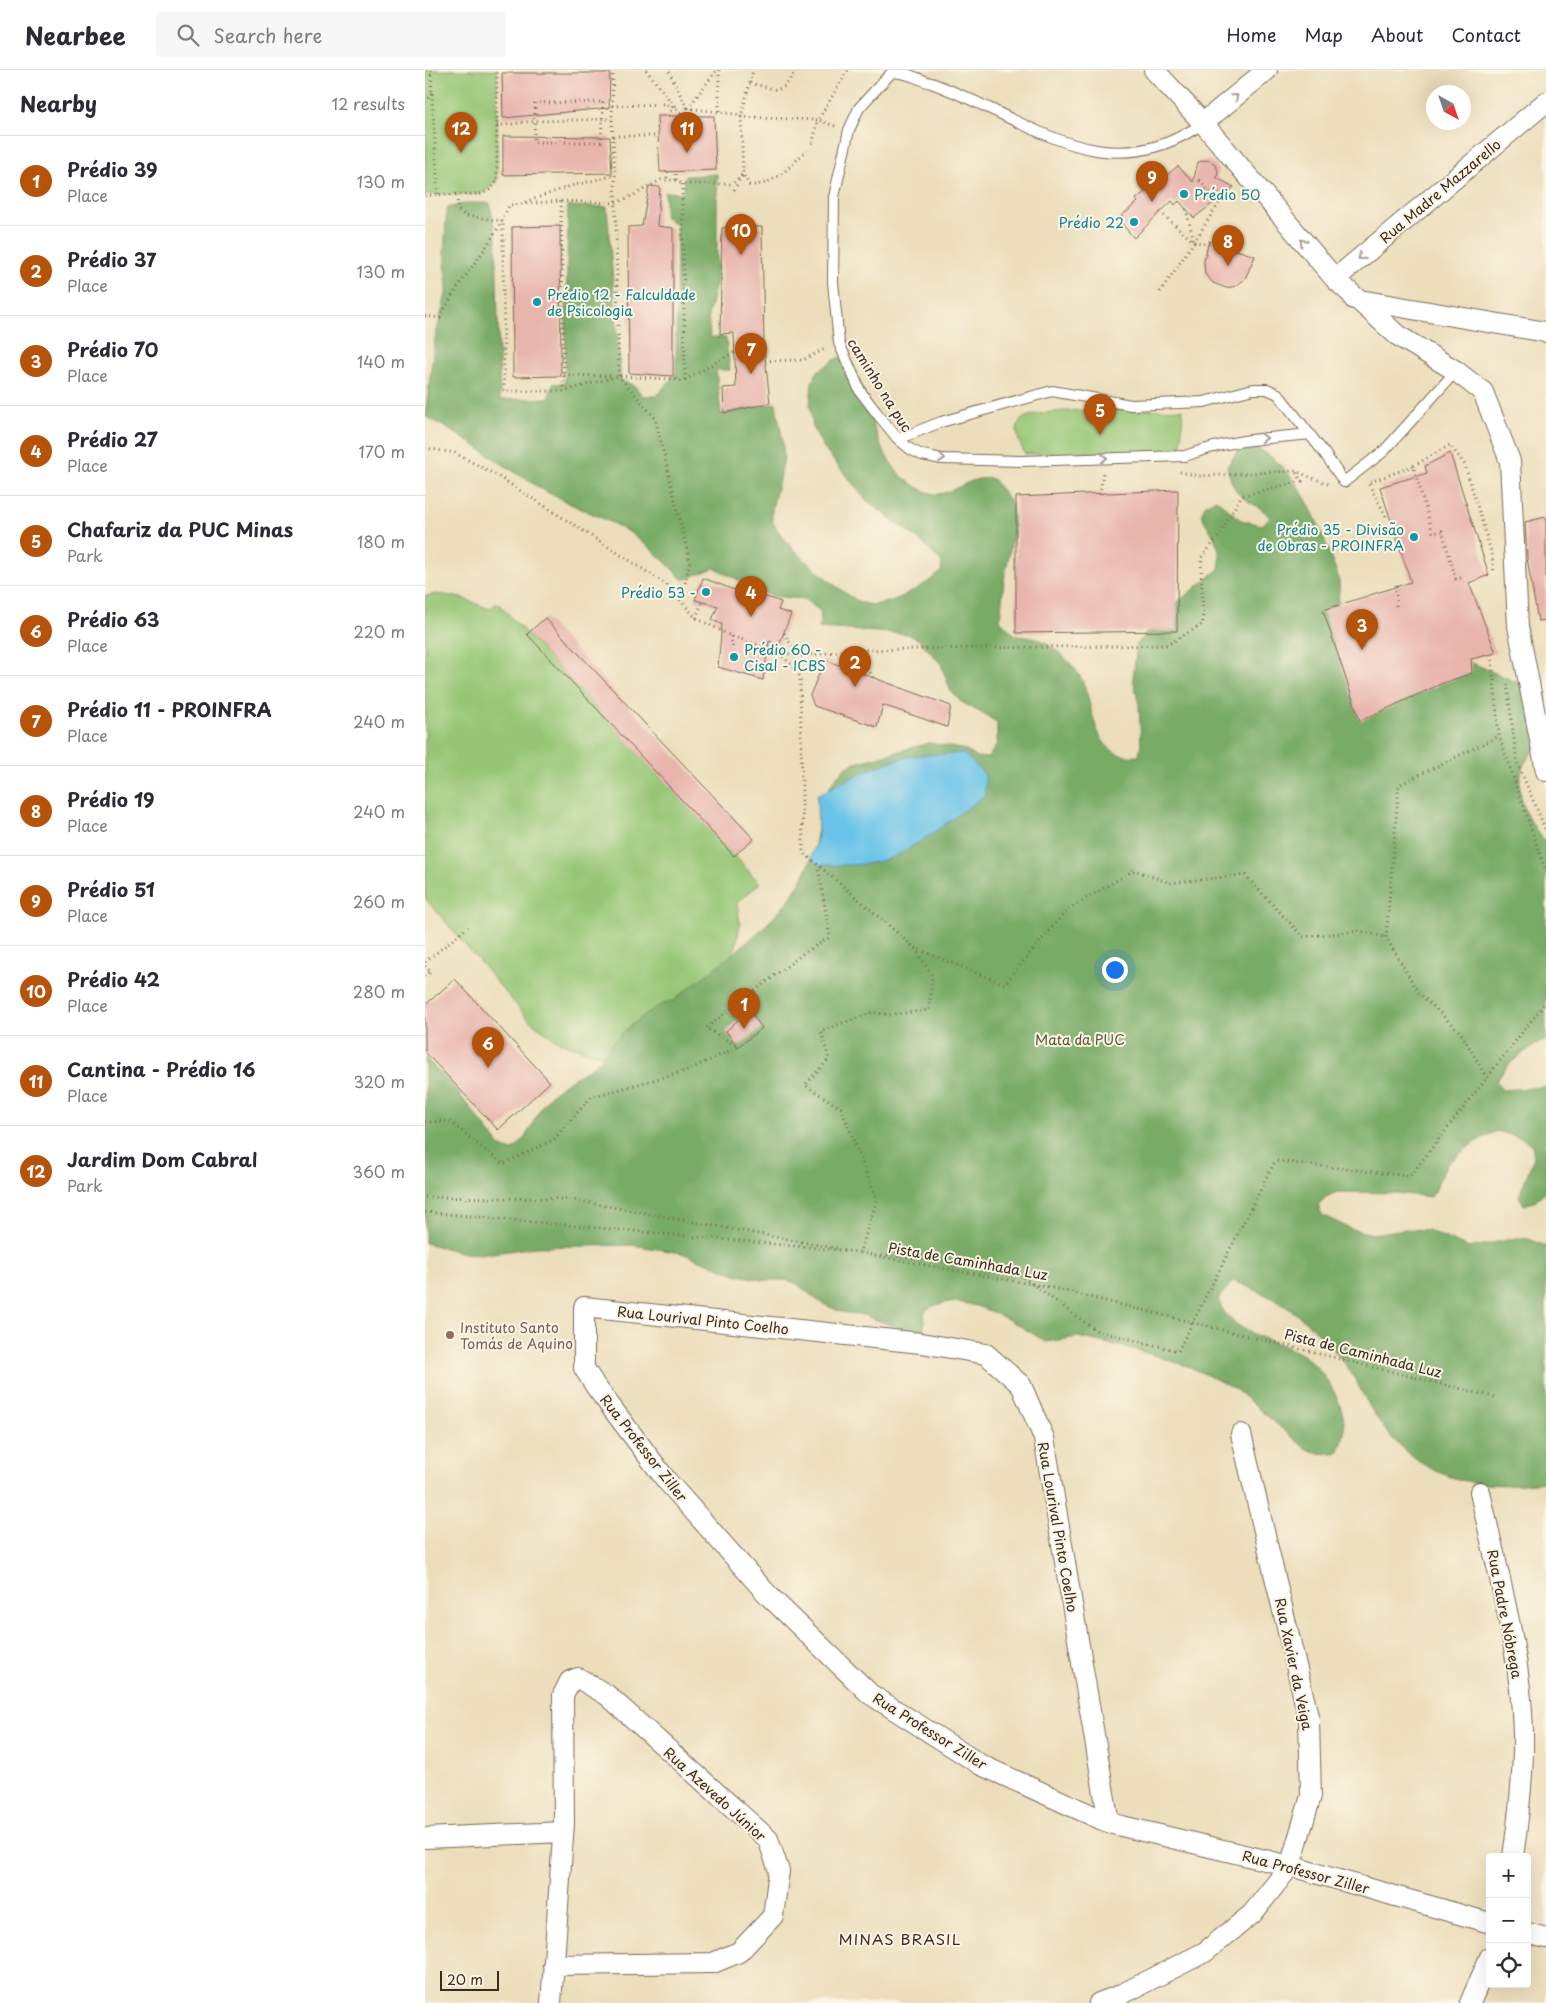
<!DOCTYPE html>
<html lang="en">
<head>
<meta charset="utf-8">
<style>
	body { margin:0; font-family:"Playpen Sans",sans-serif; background:#f7f7f7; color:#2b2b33 }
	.controls { position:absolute; right:15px; bottom:15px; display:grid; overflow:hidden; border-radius:5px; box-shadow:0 5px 20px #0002 }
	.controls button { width:45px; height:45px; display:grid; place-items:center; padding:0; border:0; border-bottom:1px solid #e1e1e2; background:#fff; color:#2b2b33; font:25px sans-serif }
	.compass { position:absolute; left:1001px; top:15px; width:45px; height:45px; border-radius:50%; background:#fff; box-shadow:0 5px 20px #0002; rotate:140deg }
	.scale { position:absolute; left:15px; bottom:12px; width:59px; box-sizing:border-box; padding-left:5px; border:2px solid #3b2a1e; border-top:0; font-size:14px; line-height:18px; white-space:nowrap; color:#3b2a1e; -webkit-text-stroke:4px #fcf5e5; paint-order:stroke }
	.you { position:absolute; left:689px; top:899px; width:18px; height:18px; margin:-12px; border:4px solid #fff; border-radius:50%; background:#1a73e8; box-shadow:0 0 0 8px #1a73e833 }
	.badge { display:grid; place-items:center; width:32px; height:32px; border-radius:50%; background:#b45309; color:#fff; font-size:16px; font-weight:700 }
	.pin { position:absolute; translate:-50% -41px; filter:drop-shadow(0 1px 2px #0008) }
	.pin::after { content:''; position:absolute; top:26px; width:18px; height:15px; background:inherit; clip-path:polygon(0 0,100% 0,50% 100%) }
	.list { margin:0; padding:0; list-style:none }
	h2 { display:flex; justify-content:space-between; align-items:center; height:65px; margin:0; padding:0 20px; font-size:21px }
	h2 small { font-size:16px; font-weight:400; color:#7c7c81 }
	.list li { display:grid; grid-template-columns:32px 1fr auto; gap:15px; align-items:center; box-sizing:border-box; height:90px; padding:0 20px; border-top:1px solid #e1e1e2 }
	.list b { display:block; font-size:19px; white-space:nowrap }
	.list p { margin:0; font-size:16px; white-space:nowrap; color:#7c7c81 }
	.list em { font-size:16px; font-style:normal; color:#7c7c81 }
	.icon { flex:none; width:28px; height:28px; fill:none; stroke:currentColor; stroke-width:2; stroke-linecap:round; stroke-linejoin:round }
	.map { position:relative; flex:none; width:1121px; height:1933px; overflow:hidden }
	header { display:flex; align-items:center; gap:30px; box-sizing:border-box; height:70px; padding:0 25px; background:#fff; border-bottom:1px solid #e1e1e2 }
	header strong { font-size:24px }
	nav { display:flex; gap:28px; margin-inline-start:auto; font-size:18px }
	.search { width:350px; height:45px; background:#f7f7f7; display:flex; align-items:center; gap:12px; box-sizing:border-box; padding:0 18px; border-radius:5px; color:#7c7c81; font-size:19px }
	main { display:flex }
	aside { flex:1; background:#fff }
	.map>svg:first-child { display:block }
</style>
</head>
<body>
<header>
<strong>Nearbee</strong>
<div class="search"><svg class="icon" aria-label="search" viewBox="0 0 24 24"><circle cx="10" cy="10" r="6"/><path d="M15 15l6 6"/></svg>Search here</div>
<nav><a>Home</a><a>Map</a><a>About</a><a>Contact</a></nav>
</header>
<main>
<aside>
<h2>Nearby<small>12 results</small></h2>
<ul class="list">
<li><span class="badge">1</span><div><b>Prédio 39</b><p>Place</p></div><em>130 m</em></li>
<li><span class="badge">2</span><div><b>Prédio 37</b><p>Place</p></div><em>130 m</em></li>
<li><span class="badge">3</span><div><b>Prédio 70</b><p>Place</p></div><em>140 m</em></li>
<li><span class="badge">4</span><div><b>Prédio 27</b><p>Place</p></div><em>170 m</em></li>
<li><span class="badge">5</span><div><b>Chafariz da PUC Minas</b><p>Park</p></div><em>180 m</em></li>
<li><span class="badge">6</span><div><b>Prédio 63</b><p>Place</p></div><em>220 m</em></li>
<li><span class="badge">7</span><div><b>Prédio 11 - PROINFRA</b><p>Place</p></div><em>240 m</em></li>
<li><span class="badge">8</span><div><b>Prédio 19</b><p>Place</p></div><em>240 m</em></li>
<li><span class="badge">9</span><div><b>Prédio 51</b><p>Place</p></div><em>260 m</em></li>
<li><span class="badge">10</span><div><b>Prédio 42</b><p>Place</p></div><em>280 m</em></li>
<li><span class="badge">11</span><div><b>Cantina - Prédio 16</b><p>Place</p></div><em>320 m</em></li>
<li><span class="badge">12</span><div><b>Jardim Dom Cabral</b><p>Park</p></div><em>360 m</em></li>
</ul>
</aside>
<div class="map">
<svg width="1121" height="1933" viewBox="0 0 1121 1933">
	<rect width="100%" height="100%" fill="#fcf5e5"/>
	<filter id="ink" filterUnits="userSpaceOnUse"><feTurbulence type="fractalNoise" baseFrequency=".02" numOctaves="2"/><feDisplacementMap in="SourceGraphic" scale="10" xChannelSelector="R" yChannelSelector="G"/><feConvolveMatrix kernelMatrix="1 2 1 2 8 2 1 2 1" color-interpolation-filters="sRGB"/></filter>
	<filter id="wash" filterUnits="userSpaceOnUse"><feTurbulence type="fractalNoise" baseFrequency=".0096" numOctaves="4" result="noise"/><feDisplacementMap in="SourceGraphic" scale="20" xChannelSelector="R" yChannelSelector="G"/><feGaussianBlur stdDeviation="1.12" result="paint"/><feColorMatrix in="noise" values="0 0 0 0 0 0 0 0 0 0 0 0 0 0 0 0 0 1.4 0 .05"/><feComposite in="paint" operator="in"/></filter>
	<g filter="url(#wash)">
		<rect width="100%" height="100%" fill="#ecdebb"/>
		<!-- green -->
		<path fill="#96c675" stroke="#68784a" d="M 0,0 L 72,0 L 72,111 L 57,124 L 0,124 Z
			M 758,339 L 756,379 L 743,382 L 600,384 C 595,375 588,360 595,351 C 607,335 732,341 758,339 Z
			M 12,524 L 37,528 L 65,539 L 72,532 L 335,813 L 312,833 L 315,854 L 311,876 L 299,900 L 180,985 L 163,982 L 133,971 L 104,950 L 0,828 L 0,526 Z"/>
		<!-- forest -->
		<path fill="#78ab66" stroke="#5a6a42" d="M 292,104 L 292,210 L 283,246 L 285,267 L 301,268 L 305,300 L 291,300 L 296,344 L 351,333 C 353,352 361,374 358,393 C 356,406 345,438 347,449 C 350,468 422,530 441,534 C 462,539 501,515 516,502 L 517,492 L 493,469 L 442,431 L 399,379 L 388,357 L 385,335 L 387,312 L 393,301 L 414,287 L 426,290 C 448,331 446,392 492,417 C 498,420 507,425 514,424 C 534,421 546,405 568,409 L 587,434 L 589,459 L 579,510 L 575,550 L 591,566 C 598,567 608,566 614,569 C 631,578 653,597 659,615 C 670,644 669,691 714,686 L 716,674 L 714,635 L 708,608 L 712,574 L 739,543 L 794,499 C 798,478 787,463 776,445 L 780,435 L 791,429 L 816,450 L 837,455 L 845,448 C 837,436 826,435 816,426 C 807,418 805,407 802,397 L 814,378 L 823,374 C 867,390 889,441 904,482 C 907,492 913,502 914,512 C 915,523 912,535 910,546 L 1029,585 L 1121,625 L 1121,676 L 1109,679 C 1106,685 1099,692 1097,699 C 1089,726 1104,753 1121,772 L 1121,970 C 1103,977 1081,994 1071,1011 L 1077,1020 L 1121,1017 L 1121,1122 L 1109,1132 L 1099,1135 L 1094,1126 L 1109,1087 L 1107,1075 L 1097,1068 L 1072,1061 L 1050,1072 L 1022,1094 L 1006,1127 L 971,1123 L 912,1122 L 901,1127 L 893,1135 L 897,1145 L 926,1159 L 948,1164 L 980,1159 L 1002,1160 L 1044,1178 L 1092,1168 L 1104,1169 L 1121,1176 L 1121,1416 L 1118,1412 C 1052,1421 994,1410 954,1351 C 940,1332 932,1308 917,1290 C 885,1250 856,1228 808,1211 L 793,1229 C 804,1265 850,1268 879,1286 C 894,1296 911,1321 916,1338 C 921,1354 921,1368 913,1382 C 900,1385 892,1384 880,1378 L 809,1318 L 765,1297 L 712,1280 L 653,1267 L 621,1272 C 591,1253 531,1214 499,1242 L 500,1253 L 496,1264 L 485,1262 L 438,1245 L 416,1242 L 396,1233 L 371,1213 L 361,1210 L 338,1210 L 313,1205 L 257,1183 L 206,1175 L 110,1177 L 56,1185 L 39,1183 L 0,1173 L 0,988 L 24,1011 L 76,1077 L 87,1081 C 105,1068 109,1044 123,1028 C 137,1011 160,1005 175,990 C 180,984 184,977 189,971 C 201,959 231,933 248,931 C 283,902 340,863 366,827 C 373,816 383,799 387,786 C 397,754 393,713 427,694 L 504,673 L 541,680 L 551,687 L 563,688 L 572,674 L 572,652 L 535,631 L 526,622 L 516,594 L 493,569 L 482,564 L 394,558 L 396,542 L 379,529 L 346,526 L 289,498 L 258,510 C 242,494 226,477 207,464 C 180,447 150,438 122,422 C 80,398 43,368 0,346 L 10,269 L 22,219 L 19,182 L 22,138 L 42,133 L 65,133 L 71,168 L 75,330 L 123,328 L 128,314 L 140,313 L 143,136 L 182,137 L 196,311 L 209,315 L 218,326 L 231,326 L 251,304 L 252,154 L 240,148 L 240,122 L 258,123 L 260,106 Z"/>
		<!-- water -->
		<path fill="#6bc4e9" stroke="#537784" d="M 538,683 L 560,705 L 560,725 C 534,744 499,771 470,786 C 447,797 417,795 393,795 L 386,787 L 393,766 L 392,725 C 424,709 460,689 496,685 C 510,684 524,685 538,683 Z"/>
		<g id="blocks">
			<!-- building -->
			<path fill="#e8b5ad" d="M 77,3 L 185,3 L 184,38 L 78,48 Z
				M 232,46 L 289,46 L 291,100 L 235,102 Z
				M 78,66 L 185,67 L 187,103 L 78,105 Z
				M 782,90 L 789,93 L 793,101 L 792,108 L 809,117 L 769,148 L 754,131 L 750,135 L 747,131 L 709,168 L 693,149 L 713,132 L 711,129 L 753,96 L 768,112 L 773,92 Z
				M 224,116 L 235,117 L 232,156 L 248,158 L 248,306 L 204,303 L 203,157 L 217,156 Z
				M 323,154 L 323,157 L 337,157 L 339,277 L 345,333 L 299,343 L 298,318 L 311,317 L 309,263 L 295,264 L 297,158 Z
				M 135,156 L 136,306 L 88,307 L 87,157 Z
				M 784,171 L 830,186 L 820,209 L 811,216 L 801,218 L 788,213 L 780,204 L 779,191 Z
				M 1025,383 L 1064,505 L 1044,513 L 1071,583 L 1046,589 L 1047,603 L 1018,613 L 935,651 L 898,540 L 986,512 L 955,417 L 1002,403 L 1000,396 Z
				M 753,420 L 752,561 L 591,563 L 591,427 Z
				M 1121,447 L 1121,550 L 1113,551 L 1102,488 L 1100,452 Z
				M 278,508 L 312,521 L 312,517 L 356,532 L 353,540 L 366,544 L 354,575 L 344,571 L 338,610 L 293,597 L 297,554 L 287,550 L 293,536 L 270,530 Z
				M 120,548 L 329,769 L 309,786 L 102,564 Z
				M 400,590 L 526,636 L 522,657 L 458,635 L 452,657 L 389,636 L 385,625 Z
				M 30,909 L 125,1012 L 73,1060 L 0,982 L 0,935 Z
				M 324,940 L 337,958 L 313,977 L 301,961 Z"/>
		</g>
	</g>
	<g filter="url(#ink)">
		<use href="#blocks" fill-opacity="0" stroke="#796955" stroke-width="1"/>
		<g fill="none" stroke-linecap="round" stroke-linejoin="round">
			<defs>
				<path id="service" d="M 778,53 C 679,124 600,46 506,13 C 495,10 478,0 466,3 L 434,38 L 424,60 L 409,127 L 408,212 L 414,273 L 435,321 L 451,342 L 473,369 L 485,379 L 497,385 L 517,389 L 596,391 L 760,386 C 805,369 839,369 885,364
					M 473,369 L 516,352 L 627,321 L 706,335 L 779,332 L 828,319 L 842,319 L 853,324 L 900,384 L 919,412 L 959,381 L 1031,301"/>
				<path id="minor" d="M 729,0 L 778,53 L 910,209 L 972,265 L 1031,301 L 1058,322 L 1085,391 L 1093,556 L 1121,701
					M 778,53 L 842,0
					M 910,209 L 1121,32
					M 929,229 L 1121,262
					M 1055,1422 C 1072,1501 1096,1581 1098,1662 C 1099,1704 1094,1745 1088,1787
					M 684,1753 L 619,1368 L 596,1315 L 561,1284 L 496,1273 L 159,1237 L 159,1298 L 171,1317 L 242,1411 L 343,1525 L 445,1624 L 556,1695 L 684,1753 L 865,1796 L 1065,1853
					M 0,1768 L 138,1762
					M 1102,1863 L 1121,1868
					M 126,1933 L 139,1753 L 138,1625 L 145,1611 L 153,1608 L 182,1625 L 343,1769 L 354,1801 L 348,1846 L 314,1882 L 288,1893 L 128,1895
					M 674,1933 L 695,1925 L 780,1882 L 827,1844 L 865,1796 L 886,1726 L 884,1650 L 816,1364
					M 1045,1933 L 1065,1887"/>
			</defs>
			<!-- service casing -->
			<use href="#service" stroke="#796955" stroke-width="12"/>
			<!-- minor casing -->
			<use href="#minor" stroke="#796955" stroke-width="22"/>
			<!-- path -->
			<path stroke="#796955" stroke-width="3" stroke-dasharray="1 4" stroke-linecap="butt" d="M 6,0 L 7,24
				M 188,0 L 187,49 L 190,105 L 194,306 L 230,348 L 265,492 L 256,530
				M 221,0 L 255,43 L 260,43 L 262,38 L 243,0
				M 294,0 L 294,41
				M 0,5 L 6,5
				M 325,13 L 352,20 L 360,16 L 372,0
				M 0,32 L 7,24 L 13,125
				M 178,32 L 176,72 L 109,72 L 110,33 Z
				M 187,36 L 239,34 L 252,38
				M 262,38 L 317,45
				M 263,38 L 292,0
				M 244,46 L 247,36
				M 316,47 L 393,50 L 387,75
				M 72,56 L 109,51 L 187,49
				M 410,56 L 393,50 L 423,0
				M 188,66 L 233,66
				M 242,102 L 242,110
				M 251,110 L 251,102
				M 309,120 L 318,104 L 316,47 L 328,0
				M 0,125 L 57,124 L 66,119 L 72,111 L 72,0
				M 32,126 L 33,140 L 41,146 L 78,151 L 79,321 L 139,321 L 194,306
				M 136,131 L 139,321
				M 100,132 L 146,116 L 190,105
				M 761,139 L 769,172
				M 735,142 L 769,172
				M 769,172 L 794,133 L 773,109 L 777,112
				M 735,222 L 769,172 L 799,176
				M 0,246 L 15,248 C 34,208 68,176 84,135 L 136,131 L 190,133 L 207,126 L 236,110 L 251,110 L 257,114 L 307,114 L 318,104 L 324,115 C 350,116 364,97 382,80
				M 340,291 L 378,290 L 402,278
				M 139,305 L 188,306
				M 195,306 L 260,310 L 257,114
				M 260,310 L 310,282
				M 0,378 L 30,383 L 71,405 L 241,514 L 271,548 L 306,566 L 352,581 L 372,600 L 375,608 L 378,782 L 490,878 L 507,906 L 504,940 L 463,945 L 448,942 L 396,961 L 404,989 L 380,1015 L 416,1038 L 452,1130 L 435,1182 L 0,1142
				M 755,402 L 774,406 L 870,401 L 903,414
				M 675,424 L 678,402
				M 961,446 L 943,413 L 988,396
				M 1036,508 L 1031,509 L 1017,461 L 1008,463 L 988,396 L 1025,375 L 1040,395 L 1067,485 L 1069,503
				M 971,515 L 971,540
				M 271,548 L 277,532
				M 359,563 L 373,586 L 432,580 L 742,575 L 778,554 L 776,488 L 795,465 L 816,426 L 877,411 L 870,401
				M 306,566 L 308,581
				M 354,581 L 372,586
				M 432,581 L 449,609
				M 1067,590 L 1074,666 L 1121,801
				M 1082,614 L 1092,692 L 1121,761
				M 490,878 L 579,914 L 642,840 L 709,800 L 745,813 L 820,805 L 878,867 L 934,861 L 961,867
				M 0,892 L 43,857
				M 0,896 L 6,902 L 0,906
				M 1062,1008 L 1036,963 L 993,922 L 961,867 L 974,715 L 1074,666
				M 0,1052 L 24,1051 L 78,1094 L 128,1070 L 166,1027 L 261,1001 L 313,977 L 281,958 L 379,883 L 405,867 L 393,796
				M 0,1127 L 144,1129 L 415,1179
				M 435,1183 L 628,1218 L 1073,1328
				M 457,1185 L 584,1197 L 672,1261 L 753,1281 L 850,1091 L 985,1106 L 1121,932"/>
			<!-- service -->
			<use href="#service" stroke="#fff" stroke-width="10"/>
			<!-- minor -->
			<use href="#minor" stroke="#fff" stroke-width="20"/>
		</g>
		<!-- one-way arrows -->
		<defs><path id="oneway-chevron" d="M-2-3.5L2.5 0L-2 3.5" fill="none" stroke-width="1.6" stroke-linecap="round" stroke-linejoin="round" transform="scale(1.25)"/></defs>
		<g stroke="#a79f9a">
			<use href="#oneway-chevron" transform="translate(810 27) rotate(-40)"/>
			<use href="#oneway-chevron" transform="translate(878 172) rotate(-130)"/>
			<use href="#oneway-chevron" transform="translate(936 187) rotate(140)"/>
			<use href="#oneway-chevron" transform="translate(839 368) rotate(-2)"/>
			<use href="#oneway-chevron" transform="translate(517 388) rotate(7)"/>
			<use href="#oneway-chevron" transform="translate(679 388) rotate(-2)"/>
		</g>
	</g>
	<!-- markers -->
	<g fill="#0f9aa8" stroke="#fcf5e5" stroke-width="2">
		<circle cx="759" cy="124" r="5"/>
		<circle cx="709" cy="152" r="5"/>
		<circle cx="112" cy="232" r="5"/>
		<circle cx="989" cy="467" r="5"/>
		<circle cx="281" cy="522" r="5"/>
		<circle cx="309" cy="587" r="5"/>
	</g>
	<circle fill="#8d6e63" stroke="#fcf5e5" stroke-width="2" cx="25" cy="1265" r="5"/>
	<g text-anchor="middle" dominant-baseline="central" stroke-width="4" stroke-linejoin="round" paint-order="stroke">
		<!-- street labels -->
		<g font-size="14" fill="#3b2a1e" stroke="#fcf5e5">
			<text transform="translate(1015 121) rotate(-40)">Rua Madre Mazzarello</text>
			<text transform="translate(455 315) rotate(58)">caminho na puc</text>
			<text transform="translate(543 1191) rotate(10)">Pista de Caminhada Luz</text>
			<text transform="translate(278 1250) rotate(6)">Rua Lourival Pinto Coelho</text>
			<text transform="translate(938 1283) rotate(14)">Pista de Caminhada Luz</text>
			<text transform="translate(219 1378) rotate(52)">Rua Professor Ziller</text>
			<text transform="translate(633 1457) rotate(80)">Rua Lourival Pinto Coelho</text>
			<text transform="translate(1080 1544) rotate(79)">Rua Padre Nóbrega</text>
			<text transform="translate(869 1594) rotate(78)">Rua Xavier da Veiga</text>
			<text transform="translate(505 1661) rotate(32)">Rua Professor Ziller</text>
			<text transform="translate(290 1724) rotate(42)">Rua Azevedo Júnior</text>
			<text transform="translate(881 1802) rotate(15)">Rua Professor Ziller</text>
		</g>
		<!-- culture labels -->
		<g font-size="14" fill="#0d838f" stroke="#fcf5e5" text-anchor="start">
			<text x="769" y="124">Prédio 50</text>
			<text x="699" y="152" text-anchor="end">Prédio 22</text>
			<text x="122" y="224">Prédio 12 - Falculdade<tspan x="122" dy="16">de Psicologia</tspan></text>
			<text x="979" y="459" text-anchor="end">Prédio 35 - Divisão<tspan x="979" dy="16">de Obras - PROINFRA</tspan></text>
			<text x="271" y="522" text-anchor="end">Prédio 53 -</text>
			<text x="319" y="579">Prédio 60 -<tspan x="319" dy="16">Cisal - ICBS</tspan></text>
		</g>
		<!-- park labels -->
		<g font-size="14" fill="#565938" stroke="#fcf5e5">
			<text x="655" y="969">Mata da PUC</text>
		</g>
		<!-- education labels -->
		<g font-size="14" fill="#785e54" stroke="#fcf5e5" text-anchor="start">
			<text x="35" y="1257">Instituto Santo<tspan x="35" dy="16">Tomás de Aquino</tspan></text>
		</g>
		<!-- neighbourhood labels -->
		<g font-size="15" letter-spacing="1" fill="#3b2a1e" stroke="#fcf5e5">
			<text x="475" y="1868">MINAS BRASIL</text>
		</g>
	</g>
</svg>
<div class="controls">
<button>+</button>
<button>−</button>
<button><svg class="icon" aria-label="locate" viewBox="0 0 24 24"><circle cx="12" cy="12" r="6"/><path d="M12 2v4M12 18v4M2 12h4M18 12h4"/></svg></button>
</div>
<svg class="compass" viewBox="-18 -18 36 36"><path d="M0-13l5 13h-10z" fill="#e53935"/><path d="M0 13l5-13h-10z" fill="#7c7c81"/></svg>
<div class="scale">20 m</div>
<div class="you"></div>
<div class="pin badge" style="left:319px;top:959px">1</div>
<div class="pin badge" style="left:430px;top:617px">2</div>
<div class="pin badge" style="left:937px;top:580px">3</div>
<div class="pin badge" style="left:326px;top:547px">4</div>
<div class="pin badge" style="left:675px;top:365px">5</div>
<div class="pin badge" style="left:63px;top:998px">6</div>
<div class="pin badge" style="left:326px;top:304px">7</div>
<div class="pin badge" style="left:803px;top:196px">8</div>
<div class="pin badge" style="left:727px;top:132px">9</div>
<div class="pin badge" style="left:316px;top:185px">10</div>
<div class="pin badge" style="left:262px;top:83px">11</div>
<div class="pin badge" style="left:36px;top:83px">12</div>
</div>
</main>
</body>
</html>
